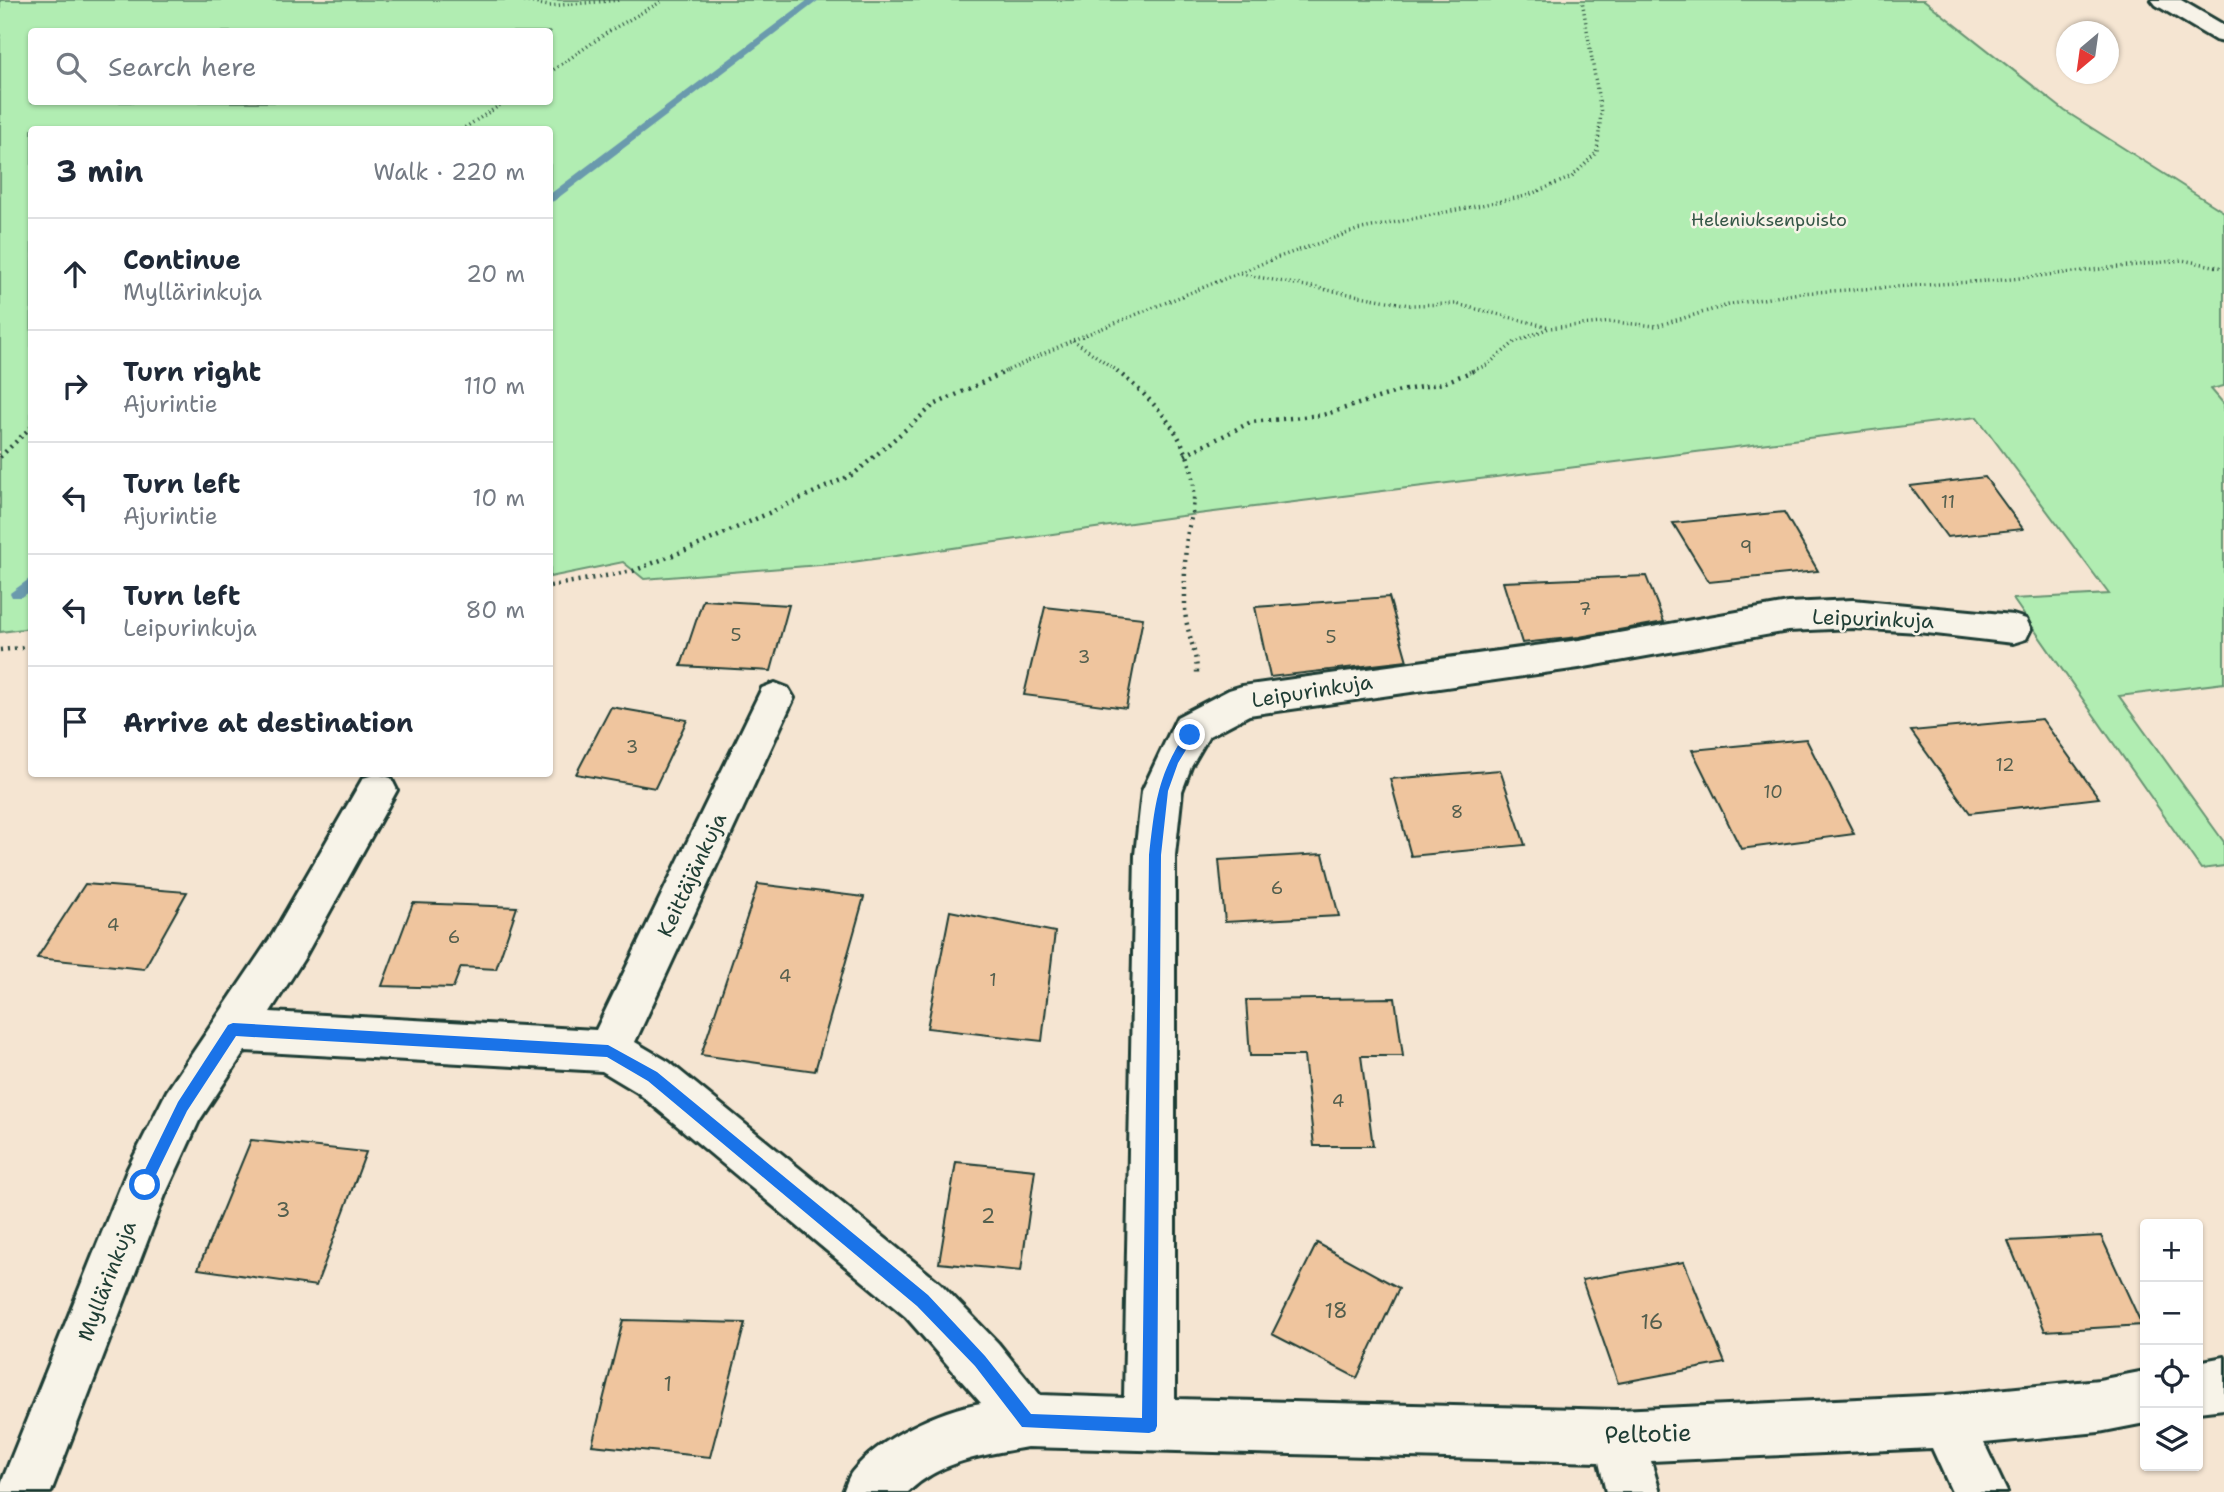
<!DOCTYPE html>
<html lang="en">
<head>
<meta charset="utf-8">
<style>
	body { margin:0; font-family:"Shantell Sans",sans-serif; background:#f6f6f7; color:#1f2937 }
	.controls { position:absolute; right:21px; bottom:21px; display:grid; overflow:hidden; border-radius:7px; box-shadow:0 2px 5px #0004 }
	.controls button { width:63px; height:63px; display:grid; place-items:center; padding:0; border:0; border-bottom:2px solid #e0e1e3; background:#fff; color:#1f2937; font:35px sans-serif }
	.compass { position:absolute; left:2056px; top:21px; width:63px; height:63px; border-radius:50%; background:#fff; box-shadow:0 2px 5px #0004; rotate:209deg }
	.stop { position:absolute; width:21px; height:21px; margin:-16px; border:5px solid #1a73e8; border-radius:50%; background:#fff }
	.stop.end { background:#1a73e8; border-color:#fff; box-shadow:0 2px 7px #0008 }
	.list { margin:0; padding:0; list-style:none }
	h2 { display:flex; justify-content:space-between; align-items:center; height:91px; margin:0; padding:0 28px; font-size:30px }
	h2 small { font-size:23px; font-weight:400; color:#747a83 }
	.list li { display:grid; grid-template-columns:46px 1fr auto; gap:21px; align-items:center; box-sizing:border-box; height:112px; padding:0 28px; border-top:2px solid #e0e1e3 }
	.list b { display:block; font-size:26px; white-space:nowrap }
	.list p { margin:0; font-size:23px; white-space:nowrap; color:#747a83 }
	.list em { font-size:23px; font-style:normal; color:#747a83 }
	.icon { flex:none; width:38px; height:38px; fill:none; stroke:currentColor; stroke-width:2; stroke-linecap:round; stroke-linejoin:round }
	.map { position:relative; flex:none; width:2224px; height:1492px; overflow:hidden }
	.search { position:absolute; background:#fff; box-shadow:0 2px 5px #0004; left:28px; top:28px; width:525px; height:77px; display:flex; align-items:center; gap:18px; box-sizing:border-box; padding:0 24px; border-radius:7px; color:#747a83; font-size:26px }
	.panel { position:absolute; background:#fff; box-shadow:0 2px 5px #0004; left:28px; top:126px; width:525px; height:651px; border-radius:7px }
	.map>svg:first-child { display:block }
</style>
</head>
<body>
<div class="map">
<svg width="2224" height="1492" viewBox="0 0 2224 1492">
	<rect width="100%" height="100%" fill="#f5e5d2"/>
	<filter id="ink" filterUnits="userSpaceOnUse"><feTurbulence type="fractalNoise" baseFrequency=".0143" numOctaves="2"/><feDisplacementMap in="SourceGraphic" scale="14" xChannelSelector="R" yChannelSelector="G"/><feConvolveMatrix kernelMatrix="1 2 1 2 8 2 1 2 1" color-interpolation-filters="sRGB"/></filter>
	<g filter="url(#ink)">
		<!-- green -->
		<path fill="#b1edb2" stroke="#689573" stroke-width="2" fill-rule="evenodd" d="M 0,0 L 1924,0 L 2065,111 L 2224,212 L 2224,386 L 2211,389 L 2224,404 L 2224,683 L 2119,696 L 2224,842 L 2224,866 L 2201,869 L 2013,599 L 2109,594 L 1977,417 L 1174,517 L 845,563 L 644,579 L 623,562 L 550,577 L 550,130 L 32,130 L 31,628 L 0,632 ZM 32,32 L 550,32 L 550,102 L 32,102 Z"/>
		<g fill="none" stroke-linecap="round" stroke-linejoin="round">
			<!-- stream -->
			<path fill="#6b9aad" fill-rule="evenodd" d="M 808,0 L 819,0 L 554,201 L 550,202 L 550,194 Z
				M 32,577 L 32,590 L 22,597 L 12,597 L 10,593 Z"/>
		</g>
		<!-- building -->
		<path fill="#efc59e" stroke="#1f3d34" stroke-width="2" d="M 1985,477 L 2023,529 L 1947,537 L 1910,486 Z
			M 1784,512 L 1818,571 L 1709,582 L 1673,523 Z
			M 1646,576 L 1664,622 L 1579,637 L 1522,643 L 1503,582 Z
			M 1389,597 L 1407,661 L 1270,677 L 1255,607 Z
			M 703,600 L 789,605 L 771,671 L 681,666 Z
			M 1045,607 L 1143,618 L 1126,708 L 1024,695 Z
			M 611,707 L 687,720 L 655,788 L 576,774 Z
			M 2042,719 L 2099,798 L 1970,813 L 1911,731 Z
			M 1806,739 L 1854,834 L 1741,849 L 1692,750 Z
			M 1500,770 L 1525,845 L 1411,856 L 1390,779 Z
			M 1323,854 L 1339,916 L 1225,922 L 1219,860 Z
			M 85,884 L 187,892 L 144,969 L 37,958 Z
			M 758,884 L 864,897 L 815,1071 L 701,1055 Z
			M 413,903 L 517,907 L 496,969 L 461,967 L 453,988 L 382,986 Z
			M 950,911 L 1055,932 L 1042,1041 L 927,1028 Z
			M 1395,998 L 1403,1056 L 1361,1056 L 1373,1146 L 1314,1146 L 1304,1056 L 1250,1056 L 1246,1000 Z
			M 251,1140 L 366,1152 L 316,1286 L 198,1269 Z
			M 956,1162 L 1035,1170 L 1021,1271 L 939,1263 Z
			M 2101,1236 L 2142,1325 L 2045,1331 L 2008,1241 Z
			M 1317,1243 L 1399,1288 L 1357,1378 L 1272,1334 Z
			M 1684,1262 L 1725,1363 L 1618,1383 L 1582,1280 Z
			M 623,1320 L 745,1323 L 710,1457 L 592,1445 Z"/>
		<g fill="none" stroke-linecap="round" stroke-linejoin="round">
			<defs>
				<path id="minor" d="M 2152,0 L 2181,0 L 2224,25 L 2224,42 L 2215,40 L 2156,5 Z
					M 1853,600 L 2013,615 L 2026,619 L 2031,629 L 2026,639 L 2013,643 L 1918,632 L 1853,628 L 1788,631 L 1579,668 L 1249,715 L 1209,736 L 1191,767 L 1182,791 L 1175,855 L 1175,1399 L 1618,1410 L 1946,1395 L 2099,1380 L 2145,1371 L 2145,1423 L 2099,1432 L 1984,1443 L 2007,1492 L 1952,1492 L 1932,1448 L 1651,1461 L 1660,1492 L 1606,1492 L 1599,1462 L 1027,1447 C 984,1455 942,1460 908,1492 L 843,1492 C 846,1486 848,1477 852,1472 C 879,1438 939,1410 981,1403 L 906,1317 L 637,1092 L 602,1071 L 245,1051 L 199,1121 L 165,1195 L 51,1492 L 0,1492 L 0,1486 L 128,1168 L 167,1091 L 273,934 L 363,778 L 377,774 L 391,778 L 397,790 L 303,960 L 270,1012 L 596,1030 L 762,688 L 775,683 L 788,688 L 794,698 L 635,1042 L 669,1062 L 940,1283 L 998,1343 L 1040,1395 L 1124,1398 L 1135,855 L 1142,791 L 1177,717 L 1229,690 L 1242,686 L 1579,640 L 1788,603 Z
					M 2224,1357 L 2224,1409 L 2198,1412 L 2198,1362 Z"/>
			</defs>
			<!-- minor casing -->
			<use href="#minor" stroke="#1f3d34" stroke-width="6"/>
			<!-- path-far1 -->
			<path stroke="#1f3d34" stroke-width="3.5" stroke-dasharray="1 3.5" stroke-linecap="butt" d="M 519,0 L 549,6 L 621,0
				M 550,72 L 611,30 L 664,0
				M 461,130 L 505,102
				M 1241,274 L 1409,305 L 1456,304 L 1549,327
				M 1073,340 L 1119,372
				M 1004,372 L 1073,340 L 1276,258 L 1357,230 L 1526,196 L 1572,177 L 1597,152 L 1601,113 L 1582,0
				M 1469,372 L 1487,365 L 1515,342 L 1549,328 L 1612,322 L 1656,326 L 1732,304 L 1800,293 L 2002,280 L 2182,260 L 2224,268"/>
			<!-- path -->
			<path stroke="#1f3d34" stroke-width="4.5" stroke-dasharray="2 5" stroke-linecap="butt" d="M 1117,371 C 1157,403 1197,444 1194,500 C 1193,512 1189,525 1187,537 C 1184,560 1185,584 1185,607 C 1185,631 1198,652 1197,676
				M 1185,455 L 1251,422 L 1323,415 L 1400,391 L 1443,383 L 1473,371
				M 0,457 L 32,426
				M 550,586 L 633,571 L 701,544 L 854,474 L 934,405 L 1007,371
				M 0,650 L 32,647"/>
			<!-- minor -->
			<use href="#minor" fill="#f7f3e8" fill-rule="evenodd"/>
		</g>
	</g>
	<!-- route -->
	<path fill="#1a73e8" d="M 1190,731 L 1195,735 L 1178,763 L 1168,791 L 1161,855 L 1157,1426 L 1155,1431 L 1149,1433 L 1022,1427 L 975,1366 L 917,1306 L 648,1081 L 607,1057 L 236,1036 L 187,1111 L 149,1189 L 140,1189 L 140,1180 L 178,1102 L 228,1025 L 233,1023 L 608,1045 L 657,1072 L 928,1295 L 985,1356 L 1031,1414 L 1142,1418 L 1149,855 C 1155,804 1157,777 1186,732 Z"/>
	<g text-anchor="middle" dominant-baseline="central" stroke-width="5" stroke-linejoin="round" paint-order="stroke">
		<!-- far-park labels -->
		<g font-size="18" fill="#355747" stroke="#f7f3e8">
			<text x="1769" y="220">Heleniuksenpuisto</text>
		</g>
		<!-- number labels -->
		<g font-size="18" fill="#535f4e">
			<text x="1948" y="502">11</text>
			<text x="1746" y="547">9</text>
			<text x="1585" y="609">7</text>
			<text x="736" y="635">5</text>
			<text x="1331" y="637">5</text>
			<text x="1084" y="657">3</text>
			<text x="632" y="747">3</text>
			<text x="2005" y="765">12</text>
			<text x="1773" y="792">10</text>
			<text x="1457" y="812">8</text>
			<text x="1277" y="888">6</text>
			<text x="113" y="925">4</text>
			<text x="454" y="937">6</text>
			<text x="785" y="976">4</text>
			<text x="993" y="980">1</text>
			<text x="1338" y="1101">4</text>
		</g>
		<!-- street labels -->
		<g font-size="21" fill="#1f3d34" stroke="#f7f3e8">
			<text transform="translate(1873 619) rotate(2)">Leipurinkuja</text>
			<text transform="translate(1312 691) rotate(-9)">Leipurinkuja</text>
			<text transform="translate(692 875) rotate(-65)">Keittäjänkuja</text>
			<text transform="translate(107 1281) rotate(-69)">Myllärinkuja</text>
		</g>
		<!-- near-number labels -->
		<g font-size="21" fill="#535f4e">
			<text x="283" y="1210">3</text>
			<text x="988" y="1216">2</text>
			<text x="1336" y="1311">18</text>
			<text x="1652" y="1322">16</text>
			<text x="668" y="1384">1</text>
		</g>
		<!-- near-street labels -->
		<g font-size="24" fill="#1f3d34" stroke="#f7f3e8">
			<text transform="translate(1648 1434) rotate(-2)">Peltotie</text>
		</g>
	</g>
</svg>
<div class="controls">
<button>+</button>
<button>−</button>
<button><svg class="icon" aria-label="locate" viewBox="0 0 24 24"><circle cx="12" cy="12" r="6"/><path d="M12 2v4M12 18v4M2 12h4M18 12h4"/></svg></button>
<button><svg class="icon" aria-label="layers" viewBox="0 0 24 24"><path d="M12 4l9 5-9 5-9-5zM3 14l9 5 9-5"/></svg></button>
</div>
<svg class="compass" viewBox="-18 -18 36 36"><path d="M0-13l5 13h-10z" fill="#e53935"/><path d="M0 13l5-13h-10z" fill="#747a83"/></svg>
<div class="stop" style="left:145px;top:1185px"></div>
<div class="stop end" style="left:1190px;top:735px"></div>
<div class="search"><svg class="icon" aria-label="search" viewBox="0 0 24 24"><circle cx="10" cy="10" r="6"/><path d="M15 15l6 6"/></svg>Search here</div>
<section class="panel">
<h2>3 min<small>Walk · 220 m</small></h2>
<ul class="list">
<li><svg class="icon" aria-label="ahead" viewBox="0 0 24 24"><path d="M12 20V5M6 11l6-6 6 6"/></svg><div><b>Continue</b><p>Myllärinkuja</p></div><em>20 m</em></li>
<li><svg class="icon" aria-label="right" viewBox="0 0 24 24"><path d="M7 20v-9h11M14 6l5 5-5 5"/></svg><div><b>Turn right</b><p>Ajurintie</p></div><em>110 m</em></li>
<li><svg class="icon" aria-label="left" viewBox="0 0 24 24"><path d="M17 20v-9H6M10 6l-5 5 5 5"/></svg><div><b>Turn left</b><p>Ajurintie</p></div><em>10 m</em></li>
<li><svg class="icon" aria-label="left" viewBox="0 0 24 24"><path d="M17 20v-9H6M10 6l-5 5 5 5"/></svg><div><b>Turn left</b><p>Leipurinkuja</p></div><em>80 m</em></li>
<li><svg class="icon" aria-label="arrive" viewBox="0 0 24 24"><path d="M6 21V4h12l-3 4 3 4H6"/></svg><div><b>Arrive at destination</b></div></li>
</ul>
</section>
</div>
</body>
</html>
